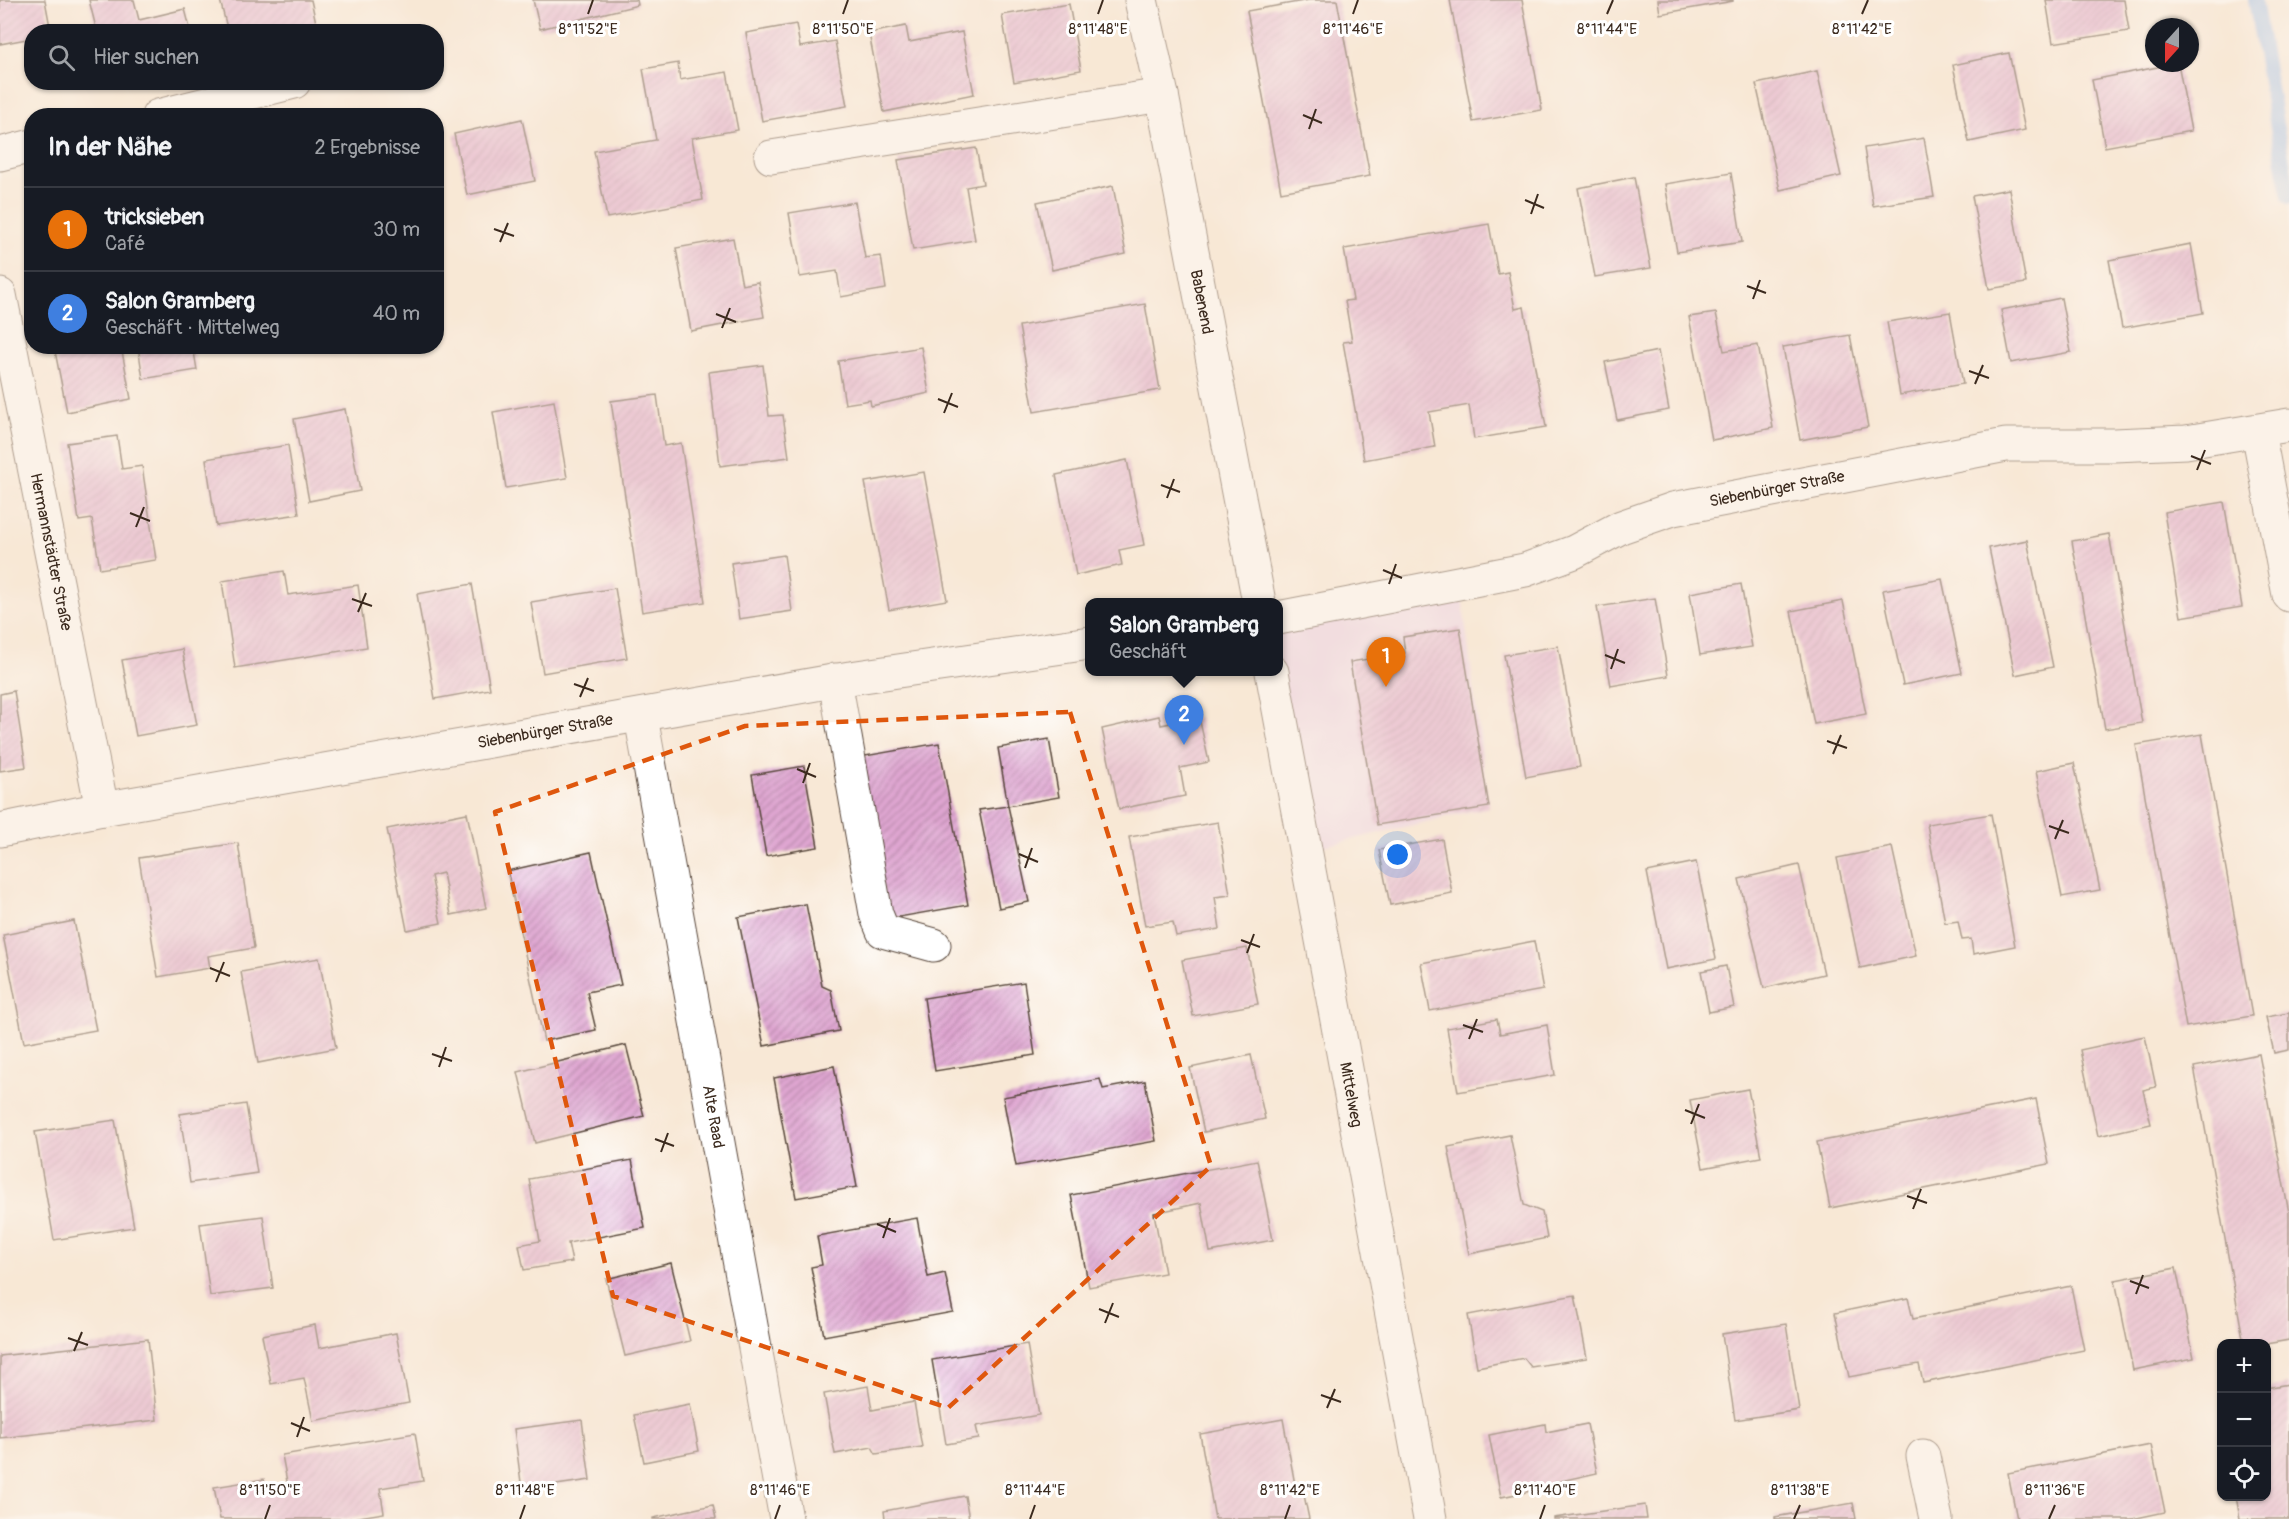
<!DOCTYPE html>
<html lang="de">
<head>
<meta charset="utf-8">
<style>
	body { margin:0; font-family:Pangolin,sans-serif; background:#20242c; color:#f1f3f6 }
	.controls { position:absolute; right:18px; bottom:18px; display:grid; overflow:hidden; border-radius:12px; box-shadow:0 2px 4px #0004 }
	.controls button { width:54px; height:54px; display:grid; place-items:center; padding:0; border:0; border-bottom:2px solid #363941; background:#171b24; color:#f1f3f6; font:30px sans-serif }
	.compass { position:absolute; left:2145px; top:18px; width:54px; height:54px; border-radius:50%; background:#171b24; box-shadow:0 2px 4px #0004; rotate:201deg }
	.you { position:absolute; left:1398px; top:855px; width:21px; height:21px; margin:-15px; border:4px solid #fff; border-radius:50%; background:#1a73e8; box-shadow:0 0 0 9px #1a73e833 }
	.badge { display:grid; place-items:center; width:39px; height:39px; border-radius:50%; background:#7c3aed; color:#fff; font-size:20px; font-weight:700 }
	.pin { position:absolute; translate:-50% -50px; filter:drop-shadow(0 2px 3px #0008) }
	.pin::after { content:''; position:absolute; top:32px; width:21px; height:18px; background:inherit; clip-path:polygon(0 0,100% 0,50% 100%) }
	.popup { position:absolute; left:1085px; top:598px; width:198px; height:78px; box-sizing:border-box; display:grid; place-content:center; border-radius:12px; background:#171b24; filter:drop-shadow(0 2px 4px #0005); font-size:20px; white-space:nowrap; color:#9ea1a6 }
	.popup b { font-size:22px; color:#f1f3f6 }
	.popup::after { content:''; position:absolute; left:50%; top:100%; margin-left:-12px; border:12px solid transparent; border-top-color:#171b24 }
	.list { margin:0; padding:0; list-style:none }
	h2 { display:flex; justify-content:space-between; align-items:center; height:78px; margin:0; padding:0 24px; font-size:26px }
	h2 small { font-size:20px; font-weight:400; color:#9ea1a6 }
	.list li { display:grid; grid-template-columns:39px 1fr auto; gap:18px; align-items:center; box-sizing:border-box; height:84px; padding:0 24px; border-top:2px solid #363941 }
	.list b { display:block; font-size:22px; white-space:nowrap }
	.list p { margin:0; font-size:20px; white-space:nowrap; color:#9ea1a6 }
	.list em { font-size:20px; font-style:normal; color:#9ea1a6 }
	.icon { flex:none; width:33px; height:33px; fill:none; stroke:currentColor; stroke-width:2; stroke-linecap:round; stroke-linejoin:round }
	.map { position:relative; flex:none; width:2289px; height:1519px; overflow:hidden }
	.search { position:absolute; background:#171b24; box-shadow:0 2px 4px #0004; left:24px; top:24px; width:420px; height:66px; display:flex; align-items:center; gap:15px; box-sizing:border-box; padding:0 21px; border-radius:24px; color:#9ea1a6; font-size:22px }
	.panel { position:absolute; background:#171b24; box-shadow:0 2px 4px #0004; left:24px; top:108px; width:420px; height:246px; border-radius:24px }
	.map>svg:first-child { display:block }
</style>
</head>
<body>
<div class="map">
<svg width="2289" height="1519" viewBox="0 0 2289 1519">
	<defs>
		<pattern id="building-hatch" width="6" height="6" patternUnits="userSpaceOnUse" patternTransform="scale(1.5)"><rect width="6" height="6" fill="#dfa6d1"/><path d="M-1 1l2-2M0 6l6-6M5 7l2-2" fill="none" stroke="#b687a9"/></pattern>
	</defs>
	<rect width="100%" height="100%" fill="#fff"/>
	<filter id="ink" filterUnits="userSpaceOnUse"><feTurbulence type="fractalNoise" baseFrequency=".0167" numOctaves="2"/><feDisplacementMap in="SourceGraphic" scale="12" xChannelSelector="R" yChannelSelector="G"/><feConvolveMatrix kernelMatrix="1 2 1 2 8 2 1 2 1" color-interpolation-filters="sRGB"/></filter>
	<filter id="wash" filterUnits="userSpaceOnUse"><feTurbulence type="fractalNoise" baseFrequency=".008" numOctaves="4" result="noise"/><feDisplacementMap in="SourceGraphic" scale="24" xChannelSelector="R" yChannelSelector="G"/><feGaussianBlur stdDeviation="1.35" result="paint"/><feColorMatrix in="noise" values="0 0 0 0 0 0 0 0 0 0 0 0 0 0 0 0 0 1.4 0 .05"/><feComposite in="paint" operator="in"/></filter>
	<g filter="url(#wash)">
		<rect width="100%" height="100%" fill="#f8e8d6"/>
		<!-- built -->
		<path fill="#ebd1eb" d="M 1460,582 L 1489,807 L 1307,850 L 1278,672 L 1279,618 Z"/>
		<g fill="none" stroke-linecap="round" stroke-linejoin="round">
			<!-- stream -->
			<path stroke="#80b0eb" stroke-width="14" d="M 2255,0 L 2289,197"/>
		</g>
		<g id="blocks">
			<!-- building -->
			<path fill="url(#building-hatch)" d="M 0,0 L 45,0 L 51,32 L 32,32 L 32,38 L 0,44 Z
				M 89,0 L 134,0 L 139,20 L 185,9 L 191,32 L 97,32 Z
				M 220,0 L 311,0 L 318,32 L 228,32 Z
				M 533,0 L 637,0 L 638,5 L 540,29 Z
				M 1309,0 L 1337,0 L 1370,176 L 1281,192 L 1247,11 Z
				M 1450,0 L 1522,0 L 1542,110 L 1473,122 Z
				M 1658,0 L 1733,0 L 1733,1 L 1660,14 Z
				M 2046,0 L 2124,0 L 2129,31 L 2053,43 Z
				M 1069,4 L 1081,70 L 1014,82 L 1002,15 Z
				M 796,24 L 800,47 L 835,41 L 847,106 L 762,121 L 746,33 Z
				M 906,26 L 909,42 L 962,32 L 974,94 L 884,112 L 869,33 Z
				M 2009,53 L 2025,130 L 1969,142 L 1953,65 Z
				M 678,63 L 680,80 L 727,72 L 738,130 L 692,138 L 703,200 L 607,218 L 594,151 L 656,140 L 643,69 Z
				M 2178,63 L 2191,131 L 2105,147 L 2092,80 Z
				M 1817,71 L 1841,176 L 1780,190 L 1756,84 Z
				M 522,119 L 535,181 L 467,195 L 454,134 Z
				M 1924,138 L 1934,197 L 1873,206 L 1864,148 Z
				M 976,148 L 983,184 L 966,187 L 975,240 L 913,250 L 898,160 Z
				M 1731,173 L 1742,242 L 1677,252 L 1665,184 Z
				M 1634,177 L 1651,268 L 1595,277 L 1578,188 Z
				M 1113,186 L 1126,254 L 1052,270 L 1037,202 Z
				M 2009,189 L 2026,283 L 1989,289 L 1972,196 Z
				M 855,202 L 865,258 L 881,256 L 886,289 L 841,297 L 837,271 L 800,277 L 789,213 Z
				M 1489,224 L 1498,274 L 1508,272 L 1515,309 L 1524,307 L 1546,427 L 1474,439 L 1469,405 L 1429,412 L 1435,447 L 1364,460 L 1343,342 L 1352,341 L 1345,301 L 1353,300 L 1344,249 Z
				M 733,238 L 742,285 L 758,282 L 764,317 L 691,331 L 676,248 Z
				M 2191,244 L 2203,313 L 2122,328 L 2109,260 Z
				M 2061,298 L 2071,352 L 2011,363 L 2001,310 Z
				M 1145,304 L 1160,390 L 1034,412 L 1019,326 Z
				M 1950,312 L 1963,384 L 1900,395 L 1887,322 Z
				M 1716,313 L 1724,351 L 1758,345 L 1773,428 L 1712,440 L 1689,317 Z
				M 1850,335 L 1868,427 L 1800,440 L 1783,347 Z
				M 54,346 L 121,346 L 131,399 L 67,412 Z
				M 138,346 L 193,346 L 197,370 L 143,379 Z
				M 921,347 L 929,393 L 871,406 L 870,400 L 845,404 L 838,361 Z
				M 1658,351 L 1669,410 L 1617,420 L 1605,362 Z
				M 763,365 L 769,416 L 783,415 L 789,457 L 720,466 L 709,372 Z
				M 657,395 L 664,446 L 681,443 L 705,602 L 642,612 L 611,401 Z
				M 554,401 L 567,478 L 506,488 L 493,412 Z
				M 345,409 L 360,491 L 309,501 L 294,419 Z
				M 117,436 L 122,469 L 142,466 L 156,560 L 100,569 L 92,519 L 79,521 L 67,443 Z
				M 288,445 L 299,514 L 216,526 L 206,459 Z
				M 1127,460 L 1144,545 L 1119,550 L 1122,565 L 1076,575 L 1056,475 Z
				M 924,472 L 947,600 L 889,610 L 865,482 Z
				M 2224,502 L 2242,607 L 2181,617 L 2164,512 Z
				M 2109,534 L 2142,723 L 2105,729 L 2072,541 Z
				M 2027,540 L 2053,667 L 2015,675 L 1989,548 Z
				M 784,555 L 792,611 L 739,619 L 731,563 Z
				M 284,571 L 288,595 L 358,585 L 367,647 L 235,668 L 222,581 Z
				M 1942,579 L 1962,673 L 1903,685 L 1883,590 Z
				M 472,584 L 490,689 L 435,699 L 417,594 Z
				M 1741,584 L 1752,647 L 1700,655 L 1690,593 Z
				M 615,588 L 627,658 L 543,673 L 531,602 Z
				M 1655,598 L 1668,676 L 1611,686 L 1597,607 Z
				M 1843,601 L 1866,714 L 1814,724 L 1791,611 Z
				M 1460,628 L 1489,807 L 1377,825 L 1350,662 L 1405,653 L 1403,637 Z
				M 1558,646 L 1580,767 L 1526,777 L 1504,655 Z
				M 182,649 L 197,725 L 136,736 L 122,660 Z
				M 14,691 L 26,767 L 0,771 L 0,694 Z
				M 1159,716 L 1161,725 L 1199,717 L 1209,762 L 1180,768 L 1185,796 L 1119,809 L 1102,729 Z
				M 2202,734 L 2252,1016 L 2186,1027 L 2136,745 Z
				M 1049,739 L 1059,797 L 1008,806 L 998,748 Z
				M 939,743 L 968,905 L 888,919 L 859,757 Z
				M 2074,763 L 2100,890 L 2062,897 L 2036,771 Z
				M 804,766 L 818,847 L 766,856 L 752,775 Z
				M 1008,806 L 1029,902 L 999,908 L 979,810 Z
				M 467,813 L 486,908 L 451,915 L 443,873 L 431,876 L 441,923 L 407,930 L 387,829 Z
				M 1991,814 L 2015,946 L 1973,954 L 1971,939 L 1962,940 L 1958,921 L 1945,923 L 1927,824 Z
				M 1218,822 L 1230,895 L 1215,897 L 1220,929 L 1176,936 L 1173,922 L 1145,926 L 1129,837 Z
				M 1442,839 L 1452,893 L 1390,905 L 1379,850 Z
				M 238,843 L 254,948 L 208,956 L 210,968 L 158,977 L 139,858 Z
				M 1892,847 L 1916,956 L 1860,968 L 1837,858 Z
				M 591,852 L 621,985 L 587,992 L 596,1030 L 544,1041 L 507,871 Z
				M 1696,862 L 1716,959 L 1666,969 L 1647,872 Z
				M 1799,865 L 1824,974 L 1764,988 L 1739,879 Z
				M 806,904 L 822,986 L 831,990 L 839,1031 L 764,1046 L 738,917 Z
				M 74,921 L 96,1030 L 24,1043 L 3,935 Z
				M 1534,941 L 1543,990 L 1430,1011 L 1421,963 Z
				M 1247,948 L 1258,1004 L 1193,1016 L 1182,960 Z
				M 319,958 L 336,1048 L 258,1063 L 241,972 Z
				M 1726,966 L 1734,1007 L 1709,1012 L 1701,971 Z
				M 1024,982 L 1035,1055 L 935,1071 L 924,998 Z
				M 2289,1013 L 2289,1050 L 2274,1053 L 2266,1017 Z
				M 1497,1019 L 1500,1034 L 1547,1025 L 1555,1075 L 1458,1092 L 1447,1028 Z
				M 2145,1036 L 2156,1087 L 2143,1090 L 2151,1124 L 2098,1136 L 2080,1050 Z
				M 626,1045 L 644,1116 L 535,1143 L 518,1072 Z
				M 2259,1054 L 2289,1213 L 2289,1340 L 2266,1344 L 2244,1344 L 2194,1067 Z
				M 1251,1055 L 1265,1119 L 1204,1132 L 1190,1068 Z
				M 834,1066 L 857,1187 L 796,1198 L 774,1078 Z
				M 1100,1079 L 1103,1089 L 1145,1081 L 1156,1141 L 1016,1166 L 1003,1097 Z
				M 1748,1089 L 1761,1157 L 1703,1168 L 1690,1100 Z
				M 2036,1099 L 2049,1164 L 1830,1208 L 1817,1142 Z
				M 246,1104 L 257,1173 L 190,1183 L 180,1114 Z
				M 115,1120 L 134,1227 L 54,1240 L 35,1132 Z
				M 1510,1135 L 1524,1205 L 1542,1212 L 1547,1238 L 1469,1254 L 1448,1147 Z
				M 632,1160 L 645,1228 L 568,1243 L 572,1262 L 524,1270 L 519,1245 L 540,1241 L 529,1179 Z
				M 1257,1160 L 1273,1240 L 1210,1252 L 1201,1203 L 1154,1213 L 1165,1273 L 1089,1287 L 1071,1195 Z
				M 263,1216 L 273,1288 L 210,1296 L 200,1224 Z
				M 917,1218 L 928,1277 L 945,1273 L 953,1312 L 824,1336 L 811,1267 L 822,1265 L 817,1236 Z
				M 671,1263 L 690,1341 L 625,1356 L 606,1279 Z
				M 2176,1268 L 2194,1358 L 2133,1370 L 2115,1280 Z
				M 2071,1286 L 2084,1350 L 1923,1383 L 1919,1364 L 1849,1377 L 1835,1313 L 1908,1298 L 1913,1319 Z
				M 1575,1295 L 1587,1358 L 1531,1367 L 1524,1358 L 1477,1367 L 1468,1315 Z
				M 1786,1324 L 1799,1410 L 1735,1420 L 1722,1334 Z
				M 315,1325 L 319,1348 L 396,1333 L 409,1403 L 313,1421 L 304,1378 L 271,1384 L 262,1335 Z
				M 148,1339 L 157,1420 L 0,1438 L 0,1356 Z
				M 1027,1344 L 1039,1415 L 976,1426 L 979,1439 L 946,1444 L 932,1360 Z
				M 2289,1384 L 2289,1519 L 2240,1519 L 2236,1496 L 2266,1496 L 2266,1388 Z
				M 868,1386 L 872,1410 L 914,1402 L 922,1447 L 876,1454 L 872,1447 L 835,1454 L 824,1394 Z
				M 690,1404 L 699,1451 L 644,1462 L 634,1415 Z
				M 1283,1419 L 1297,1496 L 1304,1495 L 1309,1519 L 1215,1519 L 1200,1434 Z
				M 582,1420 L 590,1480 L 522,1490 L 514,1429 Z
				M 1545,1424 L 1546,1432 L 1587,1424 L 1597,1473 L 1556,1482 L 1557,1486 L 1501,1497 L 1489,1435 Z
				M 415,1433 L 423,1481 L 380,1488 L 384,1513 L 347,1519 L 220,1519 L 214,1487 L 264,1479 L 266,1491 L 288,1487 L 282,1455 Z
				M 2151,1445 L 2165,1512 L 2132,1519 L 2017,1519 L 2008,1473 Z
				M 965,1496 L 969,1519 L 885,1519 L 884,1511 Z
				M 1853,1503 L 1856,1519 L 1775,1519 L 1775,1517 Z
				M 713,1505 L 716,1519 L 653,1519 L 653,1518 Z
				M 1645,1505 L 1647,1519 L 1554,1519 L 1554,1518 Z"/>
		</g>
	</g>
	<g filter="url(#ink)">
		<use href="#blocks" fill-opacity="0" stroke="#57463a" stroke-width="1.5"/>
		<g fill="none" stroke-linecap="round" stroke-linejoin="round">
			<defs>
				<g id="minor">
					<path id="s1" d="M 1141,0 L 1162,95 L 1259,602"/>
					<path d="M 158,116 L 294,82"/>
					<path d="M 0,154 L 32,146"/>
					<path d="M 771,157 L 1162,95"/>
					<path id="s2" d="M 0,295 L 102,809"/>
					<path d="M 2258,431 L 2289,595"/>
					<path id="s3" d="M 1278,618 L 1525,570 L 1574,552 L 1621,527 L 1673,509 L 2006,445 L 2114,445 L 2186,442 L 2289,425"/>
					<path id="s4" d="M 1272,672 L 1430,1519"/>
					<path d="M 835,680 L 876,914 L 883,931 L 934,945"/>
					<path id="s5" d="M 641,717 L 786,1519"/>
					<path id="s6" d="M 0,830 L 102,809 L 850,678 L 1090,643"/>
					<path d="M 1923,1456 L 1936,1519"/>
				</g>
			</defs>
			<!-- minor casing -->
			<use href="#minor" stroke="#57463a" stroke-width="35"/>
			<!-- minor -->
			<use href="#minor" stroke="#fff" stroke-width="33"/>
		</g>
	</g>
	<!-- marked area -->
	<path d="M0 0H2289V1519H0ZM 1070,712 L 1211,1166 L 948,1408 L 613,1296 L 495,812 L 745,726 Z" fill="#f8e8d6" fill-opacity=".55" fill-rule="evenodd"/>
	<path fill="none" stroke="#df570d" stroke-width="4.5" stroke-dasharray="12 8" stroke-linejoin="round" d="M 1070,712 L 1211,1166 L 948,1408 L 613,1296 L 495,812 L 745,726 Z"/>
	<!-- ticks -->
	<path fill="none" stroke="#3b2a1e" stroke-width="2" d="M 588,14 L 593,0M 843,14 L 848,0M 1098,14 L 1103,0M 1353,14 L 1358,0M 1607,14 L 1613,0M 1862,14 L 1868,0M 1303,115 L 1322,123M 1309,129 L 1316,109M 1525,200 L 1544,208M 1531,214 L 1538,194M 494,229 L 514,236M 500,242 L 508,223M 1747,286 L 1766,293M 1753,299 L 1760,280M 716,314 L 736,322M 722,328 L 730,308M 1969,371 L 1989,378M 1975,384 L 1983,365M 938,399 L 958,407M 944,413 L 952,393M 2191,456 L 2211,464M 2197,470 L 2205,450M 1161,485 L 1180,492M 1167,498 L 1174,479M 130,513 L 150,521M 136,527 L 144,507M 1383,570 L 1402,578M 1389,584 L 1396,564M 352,599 L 372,606M 358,612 L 366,593M 1605,655 L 1625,663M 1611,669 L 1618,649M 574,684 L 594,691M 580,697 L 588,678M 1827,741 L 1847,748M 1833,754 L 1841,735M 797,769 L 816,777M 803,783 L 810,763M 2049,826 L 2069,833M 2055,839 L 2063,820M 1019,854 L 1038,862M 1025,868 L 1032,848M 1241,940 L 1260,947M 1247,953 L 1254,934M 210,968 L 230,976M 216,982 L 224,962M 1463,1025 L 1483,1032M 1469,1039 L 1477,1019M 432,1054 L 452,1061M 439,1067 L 446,1047M 1685,1110 L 1705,1118M 1691,1124 L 1699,1104M 655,1139 L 674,1146M 661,1152 L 668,1133M 1907,1196 L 1927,1203M 1913,1209 L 1921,1189M 877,1224 L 896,1232M 883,1238 L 890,1218M 2130,1281 L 2149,1288M 2136,1294 L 2143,1275M 1099,1309 L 1119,1317M 1105,1323 L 1113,1303M 68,1338 L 88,1345M 74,1351 L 82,1332M 1321,1395 L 1341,1402M 1327,1408 L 1335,1389M 291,1423 L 310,1431M 297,1437 L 304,1417M 265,1519 L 270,1505M 520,1519 L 525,1505M 775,1519 L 780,1505M 1030,1519 L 1035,1505M 1285,1519 L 1290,1505M 1540,1519 L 1545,1505M 1794,1519 L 1800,1505M 2049,1519 L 2055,1505"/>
	<g text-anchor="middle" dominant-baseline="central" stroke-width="6" stroke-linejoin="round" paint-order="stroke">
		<!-- street labels -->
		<g font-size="16" fill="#3b2a1e" stroke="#fff">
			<text stroke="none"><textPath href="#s1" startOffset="308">Babenend</textPath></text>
			<text stroke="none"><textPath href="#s3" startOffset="518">Siebenbürger Straße</textPath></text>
			<text stroke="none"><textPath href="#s2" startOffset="262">Hermannstädter Straße</textPath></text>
			<text stroke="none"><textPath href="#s6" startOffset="554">Siebenbürger Straße</textPath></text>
			<text stroke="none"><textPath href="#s4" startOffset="430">Mittelweg</textPath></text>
			<text stroke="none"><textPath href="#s5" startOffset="406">Alte Raad</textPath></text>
		</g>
	</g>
	<g font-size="15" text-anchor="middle" fill="#3b2a1e" stroke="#fff" stroke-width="6" stroke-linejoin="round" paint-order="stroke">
		<text x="588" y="34">8°11'52"E</text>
		<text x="843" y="34">8°11'50"E</text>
		<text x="1098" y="34">8°11'48"E</text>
		<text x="1353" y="34">8°11'46"E</text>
		<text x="1607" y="34">8°11'44"E</text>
		<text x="1862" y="34">8°11'42"E</text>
		<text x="270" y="1495">8°11'50"E</text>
		<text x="525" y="1495">8°11'48"E</text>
		<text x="780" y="1495">8°11'46"E</text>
		<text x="1035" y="1495">8°11'44"E</text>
		<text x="1290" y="1495">8°11'42"E</text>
		<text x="1545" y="1495">8°11'40"E</text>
		<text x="1800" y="1495">8°11'38"E</text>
		<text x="2055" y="1495">8°11'36"E</text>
	</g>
</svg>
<div class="controls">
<button>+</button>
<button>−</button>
<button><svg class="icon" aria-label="locate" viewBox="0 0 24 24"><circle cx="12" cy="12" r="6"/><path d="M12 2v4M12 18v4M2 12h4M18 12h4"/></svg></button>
</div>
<svg class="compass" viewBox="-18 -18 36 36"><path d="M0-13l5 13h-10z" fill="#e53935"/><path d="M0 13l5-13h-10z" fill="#9ea1a6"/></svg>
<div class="you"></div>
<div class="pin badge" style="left:1386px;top:687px;background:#e8710a">1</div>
<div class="pin badge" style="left:1184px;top:745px;background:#3f7fe0">2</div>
<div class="popup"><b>Salon Gramberg</b>Geschäft</div>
<div class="search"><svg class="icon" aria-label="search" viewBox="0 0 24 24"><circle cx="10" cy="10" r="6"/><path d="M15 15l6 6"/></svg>Hier suchen</div>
<section class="panel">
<h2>In der Nähe<small>2 Ergebnisse</small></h2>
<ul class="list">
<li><span class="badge" style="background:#e8710a">1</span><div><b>tricksieben</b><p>Café</p></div><em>30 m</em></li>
<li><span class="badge" style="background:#3f7fe0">2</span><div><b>Salon Gramberg</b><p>Geschäft · Mittelweg</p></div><em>40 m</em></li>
</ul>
</section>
</div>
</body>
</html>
